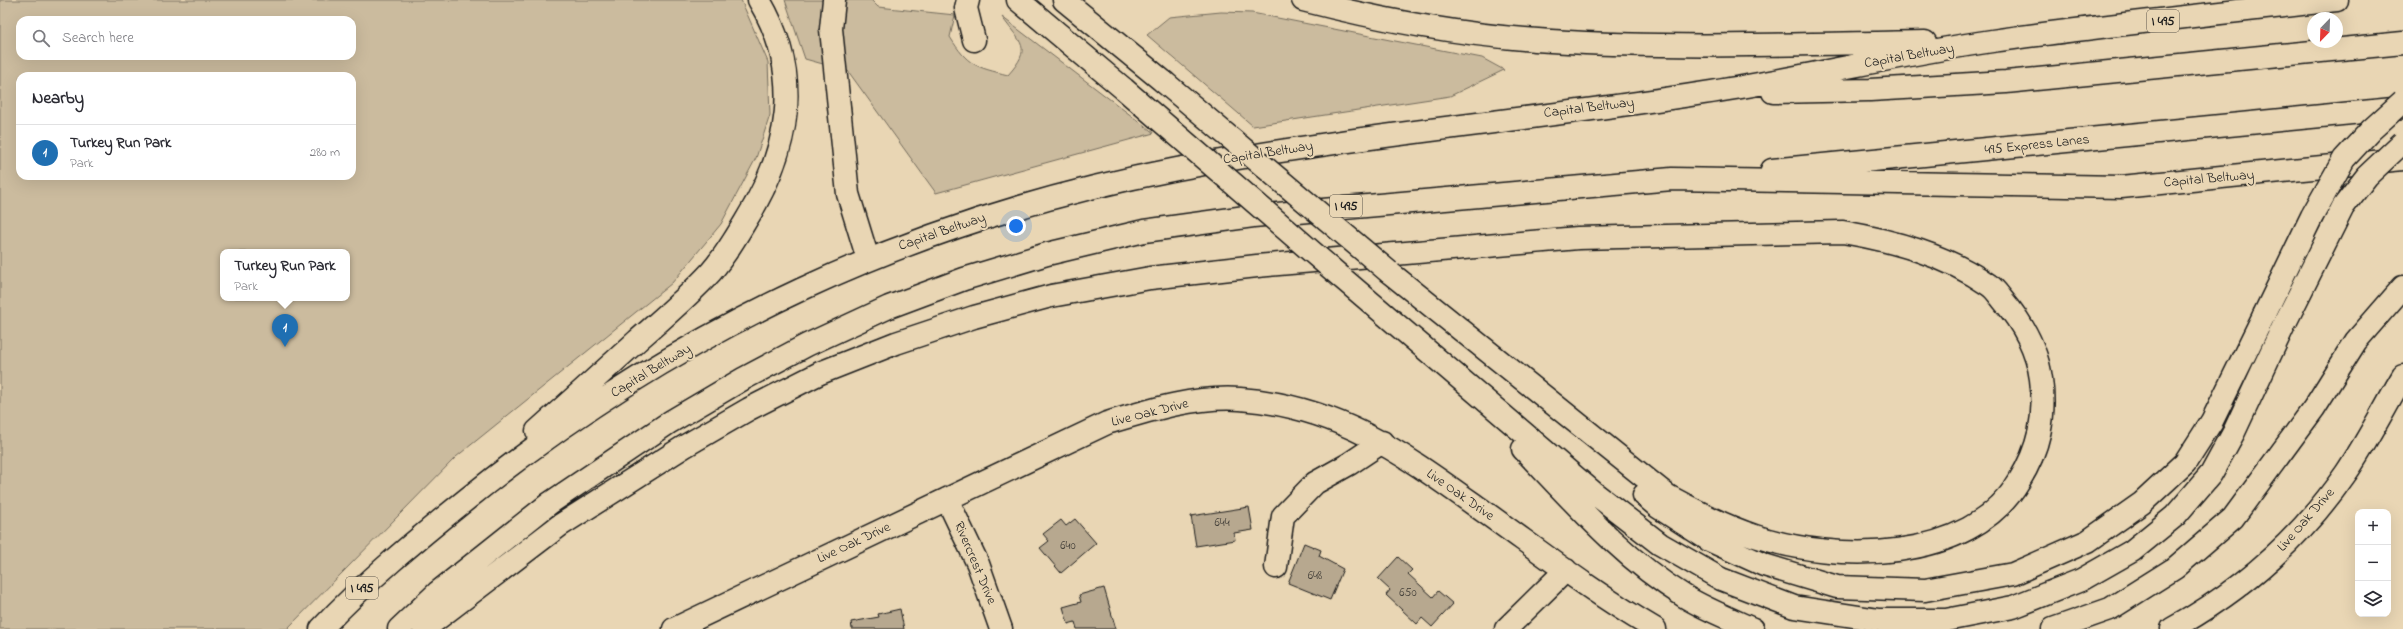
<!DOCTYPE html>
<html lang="en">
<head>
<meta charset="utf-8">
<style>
	body { margin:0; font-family:"Indie Flower",sans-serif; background:#f2f2f3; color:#2b2b33 }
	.controls { position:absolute; right:12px; bottom:12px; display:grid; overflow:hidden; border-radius:8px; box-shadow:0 4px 16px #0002 }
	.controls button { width:36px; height:36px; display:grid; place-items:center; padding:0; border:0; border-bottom:1px solid #e1e1e2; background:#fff; color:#2b2b33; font:20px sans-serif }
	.compass { position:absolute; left:2307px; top:12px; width:36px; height:36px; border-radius:50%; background:#fff; box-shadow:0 4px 16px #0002; rotate:203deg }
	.you { position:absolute; left:1016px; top:226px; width:14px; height:14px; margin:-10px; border:3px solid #fff; border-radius:50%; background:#1a73e8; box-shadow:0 0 0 6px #1a73e833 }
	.badge { display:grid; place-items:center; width:26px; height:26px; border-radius:50%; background:#1f6fb2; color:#fff; font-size:13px; font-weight:700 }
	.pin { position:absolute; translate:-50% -33px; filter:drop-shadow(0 1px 2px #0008) }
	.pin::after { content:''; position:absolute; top:21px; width:14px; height:12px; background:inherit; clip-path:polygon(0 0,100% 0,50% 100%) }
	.popup { position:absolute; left:220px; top:249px; width:130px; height:52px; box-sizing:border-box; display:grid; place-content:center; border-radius:8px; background:#fff; filter:drop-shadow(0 1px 3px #0005); font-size:13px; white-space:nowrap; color:#7c7c81 }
	.popup b { font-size:15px; color:#2b2b33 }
	.popup::after { content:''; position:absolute; left:50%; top:100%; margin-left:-8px; border:8px solid transparent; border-top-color:#fff }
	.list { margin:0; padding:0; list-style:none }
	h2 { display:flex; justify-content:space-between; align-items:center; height:52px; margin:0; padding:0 16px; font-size:17px }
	h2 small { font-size:13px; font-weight:400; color:#7c7c81 }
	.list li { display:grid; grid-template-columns:26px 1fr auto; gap:12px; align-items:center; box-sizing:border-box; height:56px; padding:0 16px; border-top:1px solid #e1e1e2 }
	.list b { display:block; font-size:15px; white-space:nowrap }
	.list p { margin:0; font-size:13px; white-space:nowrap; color:#7c7c81 }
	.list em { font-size:13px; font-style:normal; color:#7c7c81 }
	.icon { flex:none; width:22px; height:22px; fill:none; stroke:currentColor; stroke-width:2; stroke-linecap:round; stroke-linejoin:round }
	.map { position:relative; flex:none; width:2403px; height:629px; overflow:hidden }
	.search { position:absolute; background:#fff; box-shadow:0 4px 16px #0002; left:16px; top:16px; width:340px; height:44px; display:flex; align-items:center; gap:10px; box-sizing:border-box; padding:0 14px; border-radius:12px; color:#7c7c81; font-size:15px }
	.panel { position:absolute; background:#fff; box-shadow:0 4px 16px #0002; left:16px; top:72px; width:340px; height:108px; border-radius:12px }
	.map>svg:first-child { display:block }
</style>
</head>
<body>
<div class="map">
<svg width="2403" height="629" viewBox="0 0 2403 629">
	<rect width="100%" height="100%" fill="#e9d6b4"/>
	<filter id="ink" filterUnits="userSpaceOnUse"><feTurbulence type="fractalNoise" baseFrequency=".025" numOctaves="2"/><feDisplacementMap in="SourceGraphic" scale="8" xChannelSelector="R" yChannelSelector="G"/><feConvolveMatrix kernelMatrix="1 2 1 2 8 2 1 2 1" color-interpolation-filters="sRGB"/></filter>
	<g filter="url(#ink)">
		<!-- green -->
		<path fill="#cbbb9e" stroke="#746c5d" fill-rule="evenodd" d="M 0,0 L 741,0 L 768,62 L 770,115 L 756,158 L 721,224 L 672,283 L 456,457 L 287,629 L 0,629 ZM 20,20 L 352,20 L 352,56 L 20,56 ZM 20,76 L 352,76 L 352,176 L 20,176 ZM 223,252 L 347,252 L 347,298 L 223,298 Z
			M 785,0 L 871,0 L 878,7 L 955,15 L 950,37 C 968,66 976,67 1008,75 C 1033,47 1021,44 1002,17 L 1154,133 L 936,193 L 848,71 L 805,59 Z
			M 1221,12 L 1252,13 L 1482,58 L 1504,70 L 1450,96 L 1253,126 L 1147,35 L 1169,17 Z"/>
		<!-- building -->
		<path fill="#b7a88f" stroke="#1c1c1c" d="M 1249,507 L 1253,530 L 1234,533 L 1235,540 L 1196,546 L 1191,516 Z
			M 1075,519 L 1096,543 L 1061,573 L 1040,548 L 1049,541 L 1043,534 L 1061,520 L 1066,526 Z
			M 1304,543 L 1321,550 L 1319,556 L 1343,569 L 1330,600 L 1288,583 Z
			M 1398,557 L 1412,570 L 1408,574 L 1433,597 L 1438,591 L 1453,604 L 1432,627 L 1422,618 L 1417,624 L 1386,595 L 1390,590 L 1378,579 Z
			M 1104,588 L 1116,629 L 1077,629 L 1075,622 L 1068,624 L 1063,607 L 1081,602 L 1079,595 Z
			M 900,609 L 904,629 L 852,629 L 851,622 L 879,617 L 878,614 Z"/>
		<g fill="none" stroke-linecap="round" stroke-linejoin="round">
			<defs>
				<path id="minor" d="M 834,0 L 831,29 L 848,194 L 868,259
					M 968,0 L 966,8 L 974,40
					M 947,499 L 978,564 L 1001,629
					M 1276,567 L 1283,516 L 1315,483 L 1349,464 L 1382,442
					M 674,629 L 1107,423 C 1150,410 1194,396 1240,399 C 1338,406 1402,453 1479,508 C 1537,549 1593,593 1655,629
					M 1506,629 L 1566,570
					M 2172,629 C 2241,591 2301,538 2346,473 C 2367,442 2384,408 2403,376"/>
				<path id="highway" d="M 1018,0 L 1124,89
					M 1064,0 L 1164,82
					M 1303,0 C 1384,21 1468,36 1551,41 C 1675,49 1801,44 1925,42
					M 1773,92 L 1870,90 L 2006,82 L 2403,43
					M 1772,170 L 2403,108
					M 1341,277 L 1594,493 L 1660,544 L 1721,579 L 1794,607 L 1879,620 L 1946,620 L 2013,607 L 2081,580 L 2132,551 L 2175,516 L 2211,474 L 2234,432 L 2284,325
					M 537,431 C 571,401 605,370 638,340 C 663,318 689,296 711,272 C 724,257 735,239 745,222 C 790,150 804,76 759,0
					M 1523,449 C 1573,501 1622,558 1684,596 C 1705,609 1730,619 1753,629
					M 1644,495 L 1658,507 L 1709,540 L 1764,565 L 1837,587 L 1925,590 L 2013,574 L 2088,541 L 2142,503 L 2185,463 L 2212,421 L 2264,315
					M 321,629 C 366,581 416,540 467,499 C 678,329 911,220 1177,169 C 1352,135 1528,121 1704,93 C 1800,79 1895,55 1992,41 C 2106,25 2222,13 2337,0
					M 399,629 L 438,592 L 550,503 L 670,422 L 743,379 L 807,345 L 889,307 L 964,279 L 1047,254 L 1144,231 L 1253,216 L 1672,179 L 2121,187 L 2403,159
					M 424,629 L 559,526 L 685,446 L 749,409 L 820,373 L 896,343 L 974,317 L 1051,296 L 1150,278 L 1257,266 L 1578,238 L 1843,232 C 1894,241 1946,255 1989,285 C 1994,288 1998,294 2002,299 C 2022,322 2037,348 2041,379 C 2046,417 2039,449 2019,481 C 1970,564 1836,563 1755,536 C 1724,526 1696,511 1668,496 L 1389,272
					M 2053,629 L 2110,609 L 2175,568 L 2233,518 L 2314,408 L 2356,341 L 2403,287"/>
			</defs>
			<!-- minor casing -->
			<use href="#minor" stroke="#1c1c1c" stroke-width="25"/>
			<!-- highway casing -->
			<use href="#highway" stroke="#1c1c1c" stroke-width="25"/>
			<!-- minor -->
			<use href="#minor" stroke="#e9d6b4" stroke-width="22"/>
			<!-- highway -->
			<use href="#highway" stroke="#e9d6b4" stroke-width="22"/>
			<defs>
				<path id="highway-bridge" d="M 1164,82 L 1389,272
					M 1124,89 L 1341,277
					M 2264,315 L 2312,216 L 2344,159 L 2371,130 L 2403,101
					M 2284,325 L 2343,207 L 2367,176 L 2403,142"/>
			</defs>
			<!-- highway-bridge casing -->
			<use href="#highway-bridge" stroke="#1c1c1c" stroke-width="25" stroke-linecap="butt"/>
			<!-- highway-bridge -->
			<use href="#highway-bridge" stroke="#e9d6b4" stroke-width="22"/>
		</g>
	</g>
	<g text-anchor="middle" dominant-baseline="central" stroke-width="4" stroke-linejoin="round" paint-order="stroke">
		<!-- number labels -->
		<g font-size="12" fill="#433f39">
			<text x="1222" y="523">644</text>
			<text x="1068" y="546">640</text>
			<text x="1315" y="576">648</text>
			<text x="1408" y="593">650</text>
		</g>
		<!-- shield labels -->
		<g fill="#e9d6b4" stroke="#5a544a" stroke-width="1">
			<rect x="2147" y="10" width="32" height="22" rx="3"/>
			<rect x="1330" y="195" width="32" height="22" rx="3"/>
			<rect x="346" y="577" width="32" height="22" rx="3"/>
		</g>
		<g font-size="13" font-weight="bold" fill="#1c1c1c">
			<text x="2163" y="21">I 495</text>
			<text x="1346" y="206">I 495</text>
			<text x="362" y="588">I 495</text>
		</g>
		<!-- street labels -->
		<g font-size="14" fill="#1c1c1c" stroke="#e9d6b4">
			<text transform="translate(1909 56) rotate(-10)">Capital Beltway</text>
			<text transform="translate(1589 108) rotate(-7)">Capital Beltway</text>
			<text transform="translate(2037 145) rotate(-6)">495 Express Lanes</text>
			<text transform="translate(1268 153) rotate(-9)">Capital Beltway</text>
			<text transform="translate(2209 179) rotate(-5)">Capital Beltway</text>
			<text transform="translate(942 232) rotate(-19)">Capital Beltway</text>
			<text transform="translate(651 371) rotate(-31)">Capital Beltway</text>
			<text transform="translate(1150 413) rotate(-14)">Live Oak Drive</text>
			<text transform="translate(1460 495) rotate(35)">Live Oak Drive</text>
			<text transform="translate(2306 520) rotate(-49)">Live Oak Drive</text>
			<text transform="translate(854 543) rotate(-25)">Live Oak Drive</text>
			<text transform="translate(975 563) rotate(67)">Rivercrest Drive</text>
		</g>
	</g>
</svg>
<div class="controls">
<button>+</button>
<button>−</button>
<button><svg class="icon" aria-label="layers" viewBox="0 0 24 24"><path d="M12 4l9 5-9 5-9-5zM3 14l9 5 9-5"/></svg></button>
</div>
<svg class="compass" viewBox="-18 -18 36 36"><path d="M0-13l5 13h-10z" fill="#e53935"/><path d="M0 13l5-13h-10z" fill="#7c7c81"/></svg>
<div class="you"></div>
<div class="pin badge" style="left:285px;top:347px">1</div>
<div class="popup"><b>Turkey Run Park</b>Park</div>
<div class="search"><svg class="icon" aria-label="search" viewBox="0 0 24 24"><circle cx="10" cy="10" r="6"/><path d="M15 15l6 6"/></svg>Search here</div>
<section class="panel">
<h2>Nearby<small></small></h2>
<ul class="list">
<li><span class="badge">1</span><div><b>Turkey Run Park</b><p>Park</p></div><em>280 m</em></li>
</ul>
</section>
</div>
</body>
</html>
